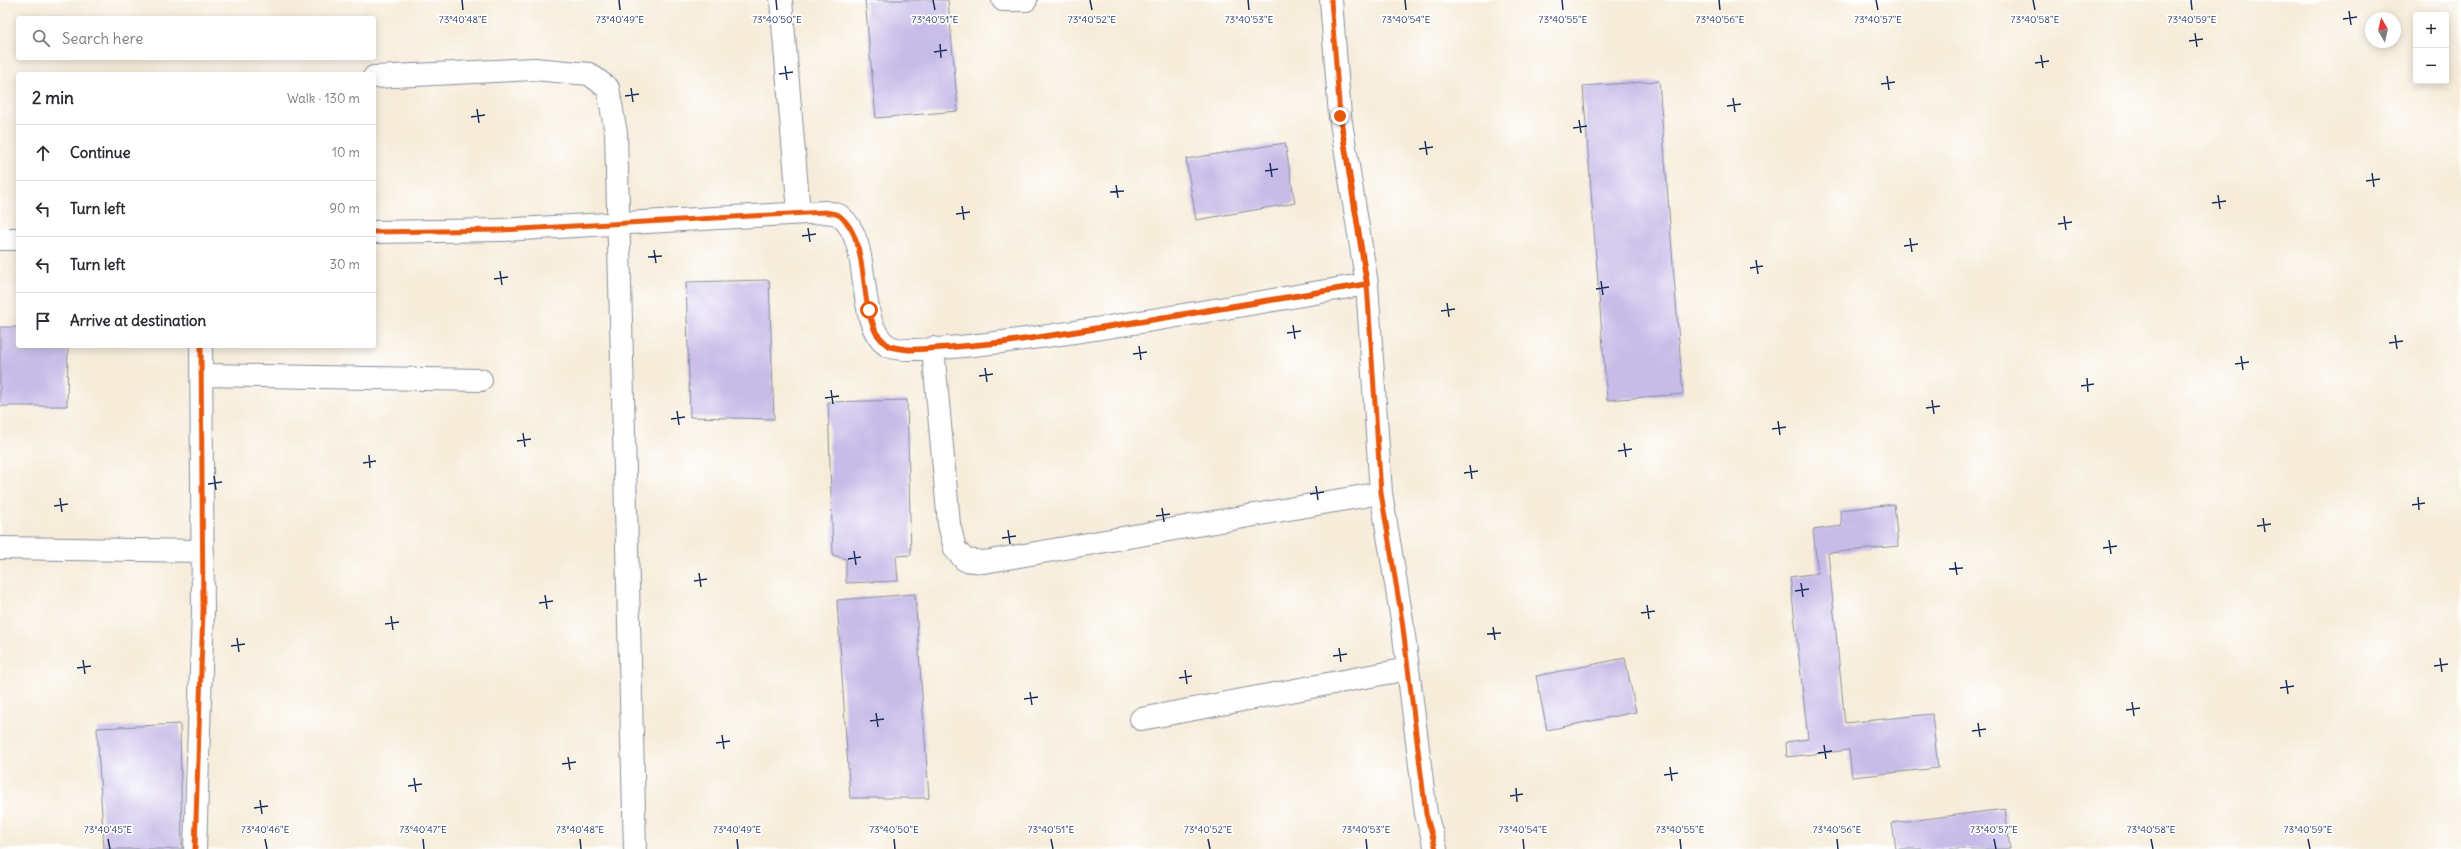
<!DOCTYPE html>
<html lang="en">
<head>
<meta charset="utf-8">
<style>
	body { margin:0; font-family:Delius,sans-serif; background:#f2f2f3; color:#2b2b33 }
	.controls { position:absolute; right:12px; top:12px; display:grid; overflow:hidden; border-radius:4px; box-shadow:0 2px 10px #0003 }
	.controls button { width:36px; height:36px; display:grid; place-items:center; padding:0; border:0; border-bottom:1px solid #e1e1e2; background:#fff; color:#2b2b33; font:20px sans-serif }
	.compass { position:absolute; left:2365px; top:12px; width:36px; height:36px; border-radius:50%; background:#fff; box-shadow:0 2px 10px #0003; rotate:352deg }
	.stop { position:absolute; width:12px; height:12px; margin:-9px; border:3px solid #ea580c; border-radius:50%; background:#fff }
	.stop.end { background:#ea580c; border-color:#fff; box-shadow:0 1px 4px #0008 }
	.list { margin:0; padding:0; list-style:none }
	h2 { display:flex; justify-content:space-between; align-items:center; height:52px; margin:0; padding:0 16px; font-size:17px }
	h2 small { font-size:13px; font-weight:400; color:#7c7c81 }
	.list li { display:grid; grid-template-columns:26px 1fr auto; gap:12px; align-items:center; box-sizing:border-box; height:56px; padding:0 16px; border-top:1px solid #e1e1e2 }
	.list b { display:block; font-size:15px; white-space:nowrap }
	.list em { font-size:13px; font-style:normal; color:#7c7c81 }
	.icon { flex:none; width:22px; height:22px; fill:none; stroke:currentColor; stroke-width:2; stroke-linecap:round; stroke-linejoin:round }
	.map { position:relative; flex:none; width:2461px; height:849px; overflow:hidden }
	.search { position:absolute; background:#fff; box-shadow:0 2px 10px #0003; left:16px; top:16px; width:360px; height:44px; display:flex; align-items:center; gap:10px; box-sizing:border-box; padding:0 14px; border-radius:4px; color:#7c7c81; font-size:15px }
	.panel { position:absolute; background:#fff; box-shadow:0 2px 10px #0003; left:16px; top:72px; width:360px; height:276px; border-radius:4px }
	.map>svg:first-child { display:block }
</style>
</head>
<body>
<div class="map">
<svg width="2461" height="849" viewBox="0 0 2461 849">
	<rect width="100%" height="100%" fill="#fff"/>
	<filter id="ink" filterUnits="userSpaceOnUse"><feTurbulence type="fractalNoise" baseFrequency=".025" numOctaves="2"/><feDisplacementMap in="SourceGraphic" scale="8" xChannelSelector="R" yChannelSelector="G"/><feConvolveMatrix kernelMatrix="1 2 1 2 8 2 1 2 1" color-interpolation-filters="sRGB"/></filter>
	<filter id="wash" filterUnits="userSpaceOnUse"><feTurbulence type="fractalNoise" baseFrequency=".012" numOctaves="4" result="noise"/><feDisplacementMap in="SourceGraphic" scale="16" xChannelSelector="R" yChannelSelector="G"/><feGaussianBlur stdDeviation="0.9" result="paint"/><feColorMatrix in="noise" values="0 0 0 0 0 0 0 0 0 0 0 0 0 0 0 0 0 1.4 0 .05"/><feComposite in="paint" operator="in"/></filter>
	<g filter="url(#wash)">
		<rect width="100%" height="100%" fill="#f6ecd9"/>
		<g id="blocks">
			<!-- building -->
			<path fill="#c7bbe8" d="M 865,0 L 948,0 L 958,111 L 876,118 Z
				M 1659,81 L 1683,394 L 1607,400 L 1583,86 Z
				M 1285,143 L 1295,203 L 1196,220 L 1186,159 Z
				M 769,280 L 774,419 L 690,417 L 686,282 Z
				M 0,327 L 18,327 L 18,346 L 68,346 L 67,406 L 0,406 Z
				M 907,400 L 911,555 L 896,556 L 898,581 L 846,583 L 846,559 L 833,555 L 828,402 Z
				M 1894,504 L 1898,546 L 1828,553 L 1845,723 L 1932,714 L 1938,768 L 1852,777 L 1849,750 L 1787,757 L 1786,742 L 1808,739 L 1790,577 L 1818,573 L 1813,530 L 1842,526 L 1840,510 Z
				M 915,594 L 929,798 L 850,798 L 837,600 Z
				M 1625,658 L 1636,712 L 1547,730 L 1536,676 Z
				M 180,724 L 182,849 L 104,849 L 97,728 Z
				M 2005,809 L 2010,849 L 1896,849 L 1892,823 Z"/>
		</g>
	</g>
	<g filter="url(#ink)">
		<use href="#blocks" fill-opacity="0" stroke="#888e9c" stroke-width="1"/>
		<g fill="none" stroke-linecap="round" stroke-linejoin="round">
			<defs>
				<path id="minor" d="M 781,0 L 799,213
					M 1003,0 L 1026,0
					M 1331,0 L 1340,116 L 1367,284 L 1381,493 L 1402,620 L 1426,814 L 1436,849
					M 374,77 L 534,69 L 589,74 L 608,88 L 616,133 L 635,849
					M 374,232 L 501,230 L 825,212 C 829,213 836,213 840,216 C 875,243 853,323 888,346 C 919,365 1305,294 1367,284
					M 0,239 L 18,239
					M 933,348 L 949,524 L 955,549 L 965,560 L 984,562 L 1381,493
					M 201,375 L 481,380
					M 0,548 L 203,551
					M 1141,719 L 1408,669
					M 195,849 L 203,610 L 201,346"/>
			</defs>
			<!-- minor casing -->
			<use href="#minor" stroke="#888e9c" stroke-width="24"/>
			<!-- minor -->
			<use href="#minor" stroke="#fff" stroke-width="22"/>
			<defs>
				<path id="cycleway" d="M 1331,0 L 1340,116 L 1367,284 L 1381,493 L 1402,620 L 1426,814 L 1436,849
					M 374,232 L 501,230 L 825,212 C 829,213 836,213 840,216 C 875,243 853,323 888,346 C 919,365 1305,294 1367,284
					M 195,849 L 203,610 L 201,346"/>
			</defs>
			<!-- cycleway casing -->
			<use href="#cycleway" stroke="#fff" stroke-width="8"/>
			<!-- cycleway -->
			<use href="#cycleway" stroke="#e8590c" stroke-width="5"/>
		</g>
	</g>
	<g fill="none" stroke-linecap="round" stroke-linejoin="round" filter="url(#ink)">
		<!-- route -->
		<path stroke="#ea580c" stroke-width="5" d="M 869,310 L 876,333 L 889,346 L 909,350 L 1003,343 L 1367,284 L 1340,116"/>
	</g>
	<!-- ticks -->
	<path fill="none" stroke="#1b2f5e" stroke-width="1.5" d="M 462,0 L 463,10M 619,0 L 620,10M 776,0 L 777,10M 933,0 L 935,10M 1090,0 L 1092,10M 1248,0 L 1249,10M 1405,0 L 1406,10M 1562,0 L 1563,10M 1719,0 L 1720,10M 1876,0 L 1878,10M 2033,0 L 2035,10M 2191,0 L 2192,10M 2349,11 L 2351,25M 2343,19 L 2357,17M 2195,33 L 2197,47M 2189,41 L 2203,39M 940,44 L 941,58M 934,52 L 947,50M 2041,55 L 2043,68M 2035,63 L 2049,61M 785,66 L 787,80M 779,74 L 793,72M 1887,76 L 1889,90M 1881,84 L 1895,82M 631,88 L 633,102M 625,96 L 639,94M 1733,98 L 1735,112M 1727,106 L 1741,104M 477,109 L 479,123M 471,117 L 485,115M 1579,120 L 1581,133M 1573,128 L 1587,126M 1425,141 L 1427,155M 1419,149 L 1433,147M 1270,163 L 1272,177M 1265,171 L 1278,169M 2372,173 L 2374,187M 2366,181 L 2380,179M 1116,185 L 1118,198M 1110,192 L 1124,191M 2218,195 L 2220,209M 2212,203 L 2226,201M 962,206 L 964,220M 956,214 L 970,212M 2064,216 L 2066,230M 2058,224 L 2072,222M 808,228 L 810,242M 802,236 L 816,234M 1910,238 L 1912,252M 1904,246 L 1918,244M 654,250 L 656,263M 648,257 L 662,256M 1756,260 L 1758,274M 1750,268 L 1763,266M 500,271 L 502,285M 494,279 L 508,277M 1601,281 L 1603,295M 1596,289 L 1609,287M 1447,303 L 1449,317M 1441,311 L 1455,309M 1293,325 L 1295,339M 1287,333 L 1301,331M 2395,335 L 2397,349M 2389,343 L 2403,341M 1139,346 L 1141,360M 1133,354 L 1147,352M 2241,356 L 2243,370M 2235,364 L 2249,362M 985,368 L 987,382M 979,376 L 993,374M 2087,378 L 2088,392M 2081,386 L 2094,384M 831,390 L 833,404M 825,398 L 839,396M 1932,400 L 1934,414M 1926,408 L 1940,406M 677,411 L 679,425M 671,419 L 685,417M 1778,421 L 1780,435M 1772,429 L 1786,427M 523,433 L 525,447M 517,441 L 531,439M 1624,443 L 1626,457M 1618,451 L 1632,449M 369,455 L 370,468M 363,463 L 376,461M 1470,465 L 1472,479M 1464,473 L 1478,471M 214,476 L 216,490M 208,484 L 222,482M 1316,486 L 1318,500M 1310,494 L 1324,492M 2418,497 L 2419,510M 60,498 L 62,512M 2412,505 L 2425,503M 54,506 L 68,504M 1162,508 L 1164,522M 1156,516 L 1170,514M 2263,518 L 2265,532M 2257,526 L 2271,524M 1008,530 L 1010,544M 1002,538 L 1016,536M 2109,540 L 2111,554M 2103,548 L 2117,546M 854,551 L 856,565M 848,559 L 861,557M 1955,562 L 1957,575M 1949,569 L 1963,568M 699,573 L 701,587M 694,581 L 707,579M 1801,583 L 1803,597M 1795,591 L 1809,589M 545,595 L 547,609M 539,603 L 553,601M 1647,605 L 1649,619M 1641,613 L 1655,611M 391,616 L 393,630M 385,624 L 399,622M 1493,627 L 1495,640M 1487,634 L 1501,633M 237,638 L 239,652M 231,646 L 245,644M 1339,648 L 1341,662M 1333,656 L 1347,654M 2440,658 L 2442,672M 83,660 L 85,674M 2434,666 L 2448,664M 77,668 L 91,666M 1185,670 L 1187,684M 1179,678 L 1192,676M 2286,680 L 2288,694M 2280,688 L 2294,686M 1030,692 L 1032,705M 1024,699 L 1038,697M 2132,702 L 2134,716M 2126,710 L 2140,708M 876,713 L 878,727M 870,721 L 884,719M 1978,723 L 1980,737M 1972,731 L 1986,729M 722,735 L 724,749M 716,743 L 730,741M 1824,745 L 1826,759M 1818,753 L 1832,751M 568,757 L 570,770M 562,764 L 576,762M 1670,767 L 1672,781M 1664,775 L 1678,773M 414,778 L 416,792M 408,786 L 422,784M 1516,788 L 1517,802M 1510,796 L 1523,794M 260,800 L 262,814M 254,808 L 268,806M 108,839 L 110,849M 265,839 L 267,849M 423,839 L 424,849M 580,839 L 581,849M 737,839 L 738,849M 894,839 L 895,849M 1051,839 L 1053,849M 1208,839 L 1210,849M 1366,839 L 1367,849M 1523,839 L 1524,849M 1680,839 L 1681,849M 1837,839 L 1838,849M 1994,839 L 1996,849M 2151,839 L 2153,849M 2308,839 L 2310,849"/>
	<g font-size="10" text-anchor="middle" fill="#1b2f5e" stroke="#fff" stroke-width="3.5" stroke-linejoin="round" paint-order="stroke">
		<text x="463" y="23">73°40'48"E</text>
		<text x="620" y="23">73°40'49"E</text>
		<text x="777" y="23">73°40'50"E</text>
		<text x="935" y="23">73°40'51"E</text>
		<text x="1092" y="23">73°40'52"E</text>
		<text x="1249" y="23">73°40'53"E</text>
		<text x="1406" y="23">73°40'54"E</text>
		<text x="1563" y="23">73°40'55"E</text>
		<text x="1720" y="23">73°40'56"E</text>
		<text x="1878" y="23">73°40'57"E</text>
		<text x="2035" y="23">73°40'58"E</text>
		<text x="2192" y="23">73°40'59"E</text>
		<text x="108" y="833">73°40'45"E</text>
		<text x="265" y="833">73°40'46"E</text>
		<text x="423" y="833">73°40'47"E</text>
		<text x="580" y="833">73°40'48"E</text>
		<text x="737" y="833">73°40'49"E</text>
		<text x="894" y="833">73°40'50"E</text>
		<text x="1051" y="833">73°40'51"E</text>
		<text x="1208" y="833">73°40'52"E</text>
		<text x="1366" y="833">73°40'53"E</text>
		<text x="1523" y="833">73°40'54"E</text>
		<text x="1680" y="833">73°40'55"E</text>
		<text x="1837" y="833">73°40'56"E</text>
		<text x="1994" y="833">73°40'57"E</text>
		<text x="2151" y="833">73°40'58"E</text>
		<text x="2308" y="833">73°40'59"E</text>
	</g>
</svg>
<div class="controls">
<button>+</button>
<button>−</button>
</div>
<svg class="compass" viewBox="-18 -18 36 36"><path d="M0-13l5 13h-10z" fill="#e53935"/><path d="M0 13l5-13h-10z" fill="#7c7c81"/></svg>
<div class="stop" style="left:869px;top:310px"></div>
<div class="stop end" style="left:1340px;top:116px"></div>
<div class="search"><svg class="icon" aria-label="search" viewBox="0 0 24 24"><circle cx="10" cy="10" r="6"/><path d="M15 15l6 6"/></svg>Search here</div>
<section class="panel">
<h2>2 min<small>Walk · 130 m</small></h2>
<ul class="list">
<li><svg class="icon" aria-label="ahead" viewBox="0 0 24 24"><path d="M12 20V5M6 11l6-6 6 6"/></svg><div><b>Continue</b></div><em>10 m</em></li>
<li><svg class="icon" aria-label="left" viewBox="0 0 24 24"><path d="M17 20v-9H6M10 6l-5 5 5 5"/></svg><div><b>Turn left</b></div><em>90 m</em></li>
<li><svg class="icon" aria-label="left" viewBox="0 0 24 24"><path d="M17 20v-9H6M10 6l-5 5 5 5"/></svg><div><b>Turn left</b></div><em>30 m</em></li>
<li><svg class="icon" aria-label="arrive" viewBox="0 0 24 24"><path d="M6 21V4h12l-3 4 3 4H6"/></svg><div><b>Arrive at destination</b></div></li>
</ul>
</section>
</div>
</body>
</html>
